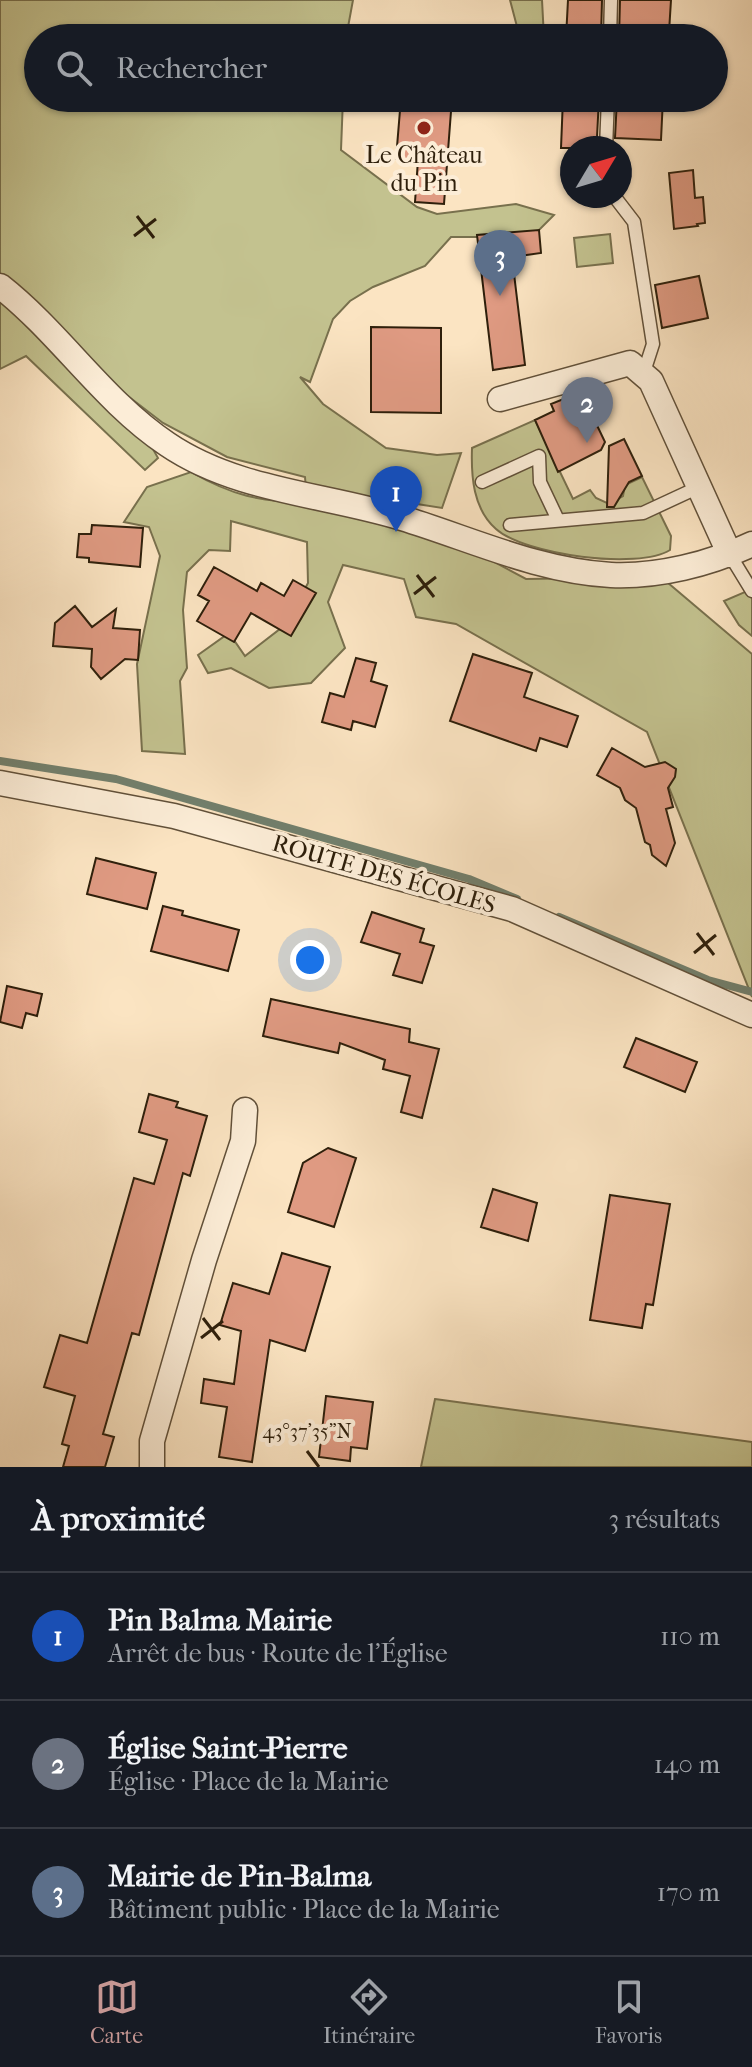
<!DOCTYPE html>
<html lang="fr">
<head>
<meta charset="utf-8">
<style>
	body { margin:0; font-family:"IM FELL French Canon",serif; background:#20242c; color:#f1f3f6 }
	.compass { position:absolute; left:560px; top:136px; width:72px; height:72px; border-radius:50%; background:#171b24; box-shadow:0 2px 6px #0004; rotate:52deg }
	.you { position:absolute; left:310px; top:960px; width:28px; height:28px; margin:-20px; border:6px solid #fff; border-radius:50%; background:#1a73e8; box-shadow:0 0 0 12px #1a73e833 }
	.badge { display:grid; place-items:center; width:52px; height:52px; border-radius:50%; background:#c59692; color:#fff; font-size:26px; font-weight:700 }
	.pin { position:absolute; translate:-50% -66px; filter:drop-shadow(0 2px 4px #0008) }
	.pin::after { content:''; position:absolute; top:42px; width:28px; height:24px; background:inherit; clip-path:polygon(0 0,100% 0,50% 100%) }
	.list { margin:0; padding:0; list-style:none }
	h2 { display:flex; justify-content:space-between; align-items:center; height:104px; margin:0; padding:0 32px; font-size:34px }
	h2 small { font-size:26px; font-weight:400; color:#9ea1a6 }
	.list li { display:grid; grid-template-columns:52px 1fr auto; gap:24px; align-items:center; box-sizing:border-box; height:128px; padding:0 32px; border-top:2px solid #363941 }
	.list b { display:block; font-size:30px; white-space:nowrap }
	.list p { margin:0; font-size:26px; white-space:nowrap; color:#9ea1a6 }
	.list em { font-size:26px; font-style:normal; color:#9ea1a6 }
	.icon { flex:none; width:44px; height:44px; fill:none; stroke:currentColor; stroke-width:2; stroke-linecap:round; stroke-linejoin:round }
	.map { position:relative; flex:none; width:752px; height:1467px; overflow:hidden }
	.search { position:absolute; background:#171b24; box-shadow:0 2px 6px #0004; left:24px; right:24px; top:24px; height:88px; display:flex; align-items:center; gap:20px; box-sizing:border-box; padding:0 28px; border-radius:44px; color:#9ea1a6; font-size:30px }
	.sheet { height:488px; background:#171b24 }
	nav { display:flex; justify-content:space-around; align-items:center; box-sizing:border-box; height:112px; border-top:2px solid #363941; background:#171b24; font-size:22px; color:#9ea1a6 }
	nav a { display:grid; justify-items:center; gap:4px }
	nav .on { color:#c59692 }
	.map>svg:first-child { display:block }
</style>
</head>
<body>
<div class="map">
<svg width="752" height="1467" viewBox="0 0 752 1467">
	<rect width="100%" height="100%" fill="#fbe4c2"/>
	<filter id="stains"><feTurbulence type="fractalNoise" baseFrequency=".0025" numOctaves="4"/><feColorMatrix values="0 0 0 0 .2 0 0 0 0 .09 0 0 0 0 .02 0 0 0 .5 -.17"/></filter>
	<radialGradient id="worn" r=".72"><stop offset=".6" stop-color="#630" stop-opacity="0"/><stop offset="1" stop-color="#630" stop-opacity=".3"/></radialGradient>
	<!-- green -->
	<path fill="#c3c28f" stroke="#78704d" stroke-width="2" d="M 0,0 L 353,0 L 346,38 L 38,38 L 38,98 L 343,98 L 341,150 L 417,207 L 437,214 L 516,204 L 554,215 L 532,237 L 451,237 L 425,266 L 373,287 L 350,301 L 333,319 L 310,382 L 300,377 L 323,404 L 386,448 L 437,455 L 461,453 L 442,508 L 404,502 L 399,526 L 474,551 L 526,579 L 661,577 L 752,654 L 752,997 L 647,732 L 456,624 L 416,617 L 404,579 L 343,565 L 328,602 L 345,648 L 311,683 L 269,688 L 231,668 L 208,673 L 198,655 L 229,633 L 245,656 L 285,625 L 308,583 L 307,542 L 231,521 L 230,551 L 209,550 L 187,572 L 183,610 L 187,668 L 180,681 L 185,754 L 142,751 L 137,664 L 160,556 L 149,527 L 124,522 L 147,487 L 191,472 C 233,496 259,501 307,503 L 305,477 L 227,457 L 163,423 L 120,390 L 158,458 L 145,470 L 26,356 L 0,369 Z
		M 510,0 L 542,0 L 544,38 L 520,38 Z
		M 610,234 L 613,263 L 577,267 L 574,238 Z
		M 535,420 L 573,499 L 590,490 L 596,498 L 609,504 L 623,496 L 625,485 L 642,477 L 671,536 L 670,550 C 638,570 525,555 496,529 C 473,509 471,476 472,448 Z
		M 752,589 L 752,636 L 739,625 L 724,601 Z
		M 435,1399 L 752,1442 L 752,1467 L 421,1467 Z"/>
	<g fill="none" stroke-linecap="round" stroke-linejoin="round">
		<!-- stream -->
		<path stroke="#727f6c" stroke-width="8" d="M 0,761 L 116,779 L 469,879 L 517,899
			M 559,917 L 708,980 L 752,992"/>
	</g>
	<!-- building -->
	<path fill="#df9a82" stroke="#2e1f0b" stroke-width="2" d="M 568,0 L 602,0 L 601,38 L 566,38 Z
		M 620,0 L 671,0 L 669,32 L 666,32 L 666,38 L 619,38 Z
		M 401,98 L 452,98 L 444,204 L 415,202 L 418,160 L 396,159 Z
		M 563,98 L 599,98 L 597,137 L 594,137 L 593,148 L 561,148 Z
		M 617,98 L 663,98 L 661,140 L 615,138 Z
		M 693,170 L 695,198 L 703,197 L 705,223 L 697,224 L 698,226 L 674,229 L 669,173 Z
		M 539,230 L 541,253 L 512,257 L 525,365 L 493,370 L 477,235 Z
		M 699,276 L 708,318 L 662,328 L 655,285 Z
		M 371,327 L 441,328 L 441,413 L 371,412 Z
		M 581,392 L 605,442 L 601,450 L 558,472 L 535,420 L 554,411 L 551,404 Z
		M 624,439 L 642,476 L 629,482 L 614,507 L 607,507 L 609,446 Z
		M 92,525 L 143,528 L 140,567 L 89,562 L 89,558 L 77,557 L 79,534 L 91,534 Z
		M 214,567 L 257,591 L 261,583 L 284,596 L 293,580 L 316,593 L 291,636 L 251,613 L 234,642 L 197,621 L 209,601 L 198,595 Z
		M 75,606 L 92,627 L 116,609 L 113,628 L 140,630 L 138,660 L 125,659 L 101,679 L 91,667 L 92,649 L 53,646 L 55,623 Z
		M 473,654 L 532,673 L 524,697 L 578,716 L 567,747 L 540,738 L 536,751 L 450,721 Z
		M 356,658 L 376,663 L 371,681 L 387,686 L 375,727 L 353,721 L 351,730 L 322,722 L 330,693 L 344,697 Z
		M 612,748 L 645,767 L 665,762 L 676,769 L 675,777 L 668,788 L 673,807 L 666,809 L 675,843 L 666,866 L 652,855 L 650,845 L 645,842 L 636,808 L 625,800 L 620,788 L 597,775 Z
		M 96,858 L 156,873 L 147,909 L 87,894 Z
		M 163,906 L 183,911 L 182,915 L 239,930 L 228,971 L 151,951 Z
		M 372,912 L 424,929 L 420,942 L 434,946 L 422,983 L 393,975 L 400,954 L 361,942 Z
		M 7,986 L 42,994 L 37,1016 L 26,1013 L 22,1028 L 0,1022 Z
		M 271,999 L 410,1029 L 409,1042 L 439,1049 L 422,1118 L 401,1112 L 410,1076 L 383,1069 L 385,1060 L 340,1043 L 338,1053 L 263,1036 Z
		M 636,1038 L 697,1062 L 685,1092 L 624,1067 Z
		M 149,1094 L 178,1102 L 176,1107 L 207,1116 L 190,1176 L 183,1173 L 139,1335 L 132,1333 L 103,1434 L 114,1437 L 105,1467 L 63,1467 L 69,1446 L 62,1444 L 75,1396 L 44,1387 L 60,1335 L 87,1343 L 134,1178 L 154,1184 L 167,1140 L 139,1132 Z
		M 328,1148 L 356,1158 L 334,1227 L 288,1212 L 303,1163 Z
		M 493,1189 L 537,1203 L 528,1241 L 481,1227 Z
		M 610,1195 L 670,1204 L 653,1305 L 646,1304 L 642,1328 L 590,1320 Z
		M 282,1253 L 330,1267 L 305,1351 L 270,1340 L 252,1462 L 219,1457 L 227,1407 L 201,1403 L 204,1379 L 234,1384 L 241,1331 L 220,1325 L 233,1283 L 269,1294 Z
		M 326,1396 L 373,1402 L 367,1449 L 351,1447 L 350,1461 L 319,1457 Z"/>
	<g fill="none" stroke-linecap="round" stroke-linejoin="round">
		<defs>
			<path id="lane" d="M 610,38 L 611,0
				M 606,148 L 608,98
				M 614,196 L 634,222 L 653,344 L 643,375
				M 482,482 L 539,456 L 540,482 L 558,520
				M 510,525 L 643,513 L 699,487
				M 730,555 L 752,591"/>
			<path id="street" d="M 0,286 C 60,333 103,401 167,444 C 236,491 324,494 402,518 C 471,539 538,571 611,575 C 658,577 710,564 752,544
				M 500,399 L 630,363 L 651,381 L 730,555
				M 0,783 L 174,816 L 512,909 L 752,1015
				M 152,1467 L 152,1441 L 204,1260 L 243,1141 L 245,1110"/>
		</defs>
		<!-- lane casing -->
		<use href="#lane" stroke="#615039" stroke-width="15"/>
		<!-- street casing -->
		<use href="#street" stroke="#615039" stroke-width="27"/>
		<!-- lane -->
		<use href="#lane" stroke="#fcedd7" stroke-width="12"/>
		<!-- street -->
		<use href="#street" stroke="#fcedd7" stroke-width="24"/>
	</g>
	<!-- ticks -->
	<path fill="none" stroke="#2e1f0b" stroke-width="3" d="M 137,216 L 154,238M 134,236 L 156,219M 417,575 L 434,597M 414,594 L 436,577M 697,933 L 714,955M 694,953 L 716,935M 203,1318 L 220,1340M 201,1338 L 223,1321M 307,1451 L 319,1467"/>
	<!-- markers -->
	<circle fill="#8f2418" stroke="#fcedd7" stroke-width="3" cx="424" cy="128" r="8"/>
	<g text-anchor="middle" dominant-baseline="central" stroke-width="8" stroke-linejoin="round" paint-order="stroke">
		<!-- poi labels -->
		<g font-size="24" fill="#2e1f0b" stroke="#fcedd7">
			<text x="424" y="155">Le Château<tspan x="424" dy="28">du Pin</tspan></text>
		</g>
		<!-- street labels -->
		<g font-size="24" fill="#2e1f0b" stroke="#fcedd7">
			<text transform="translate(384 874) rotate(16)">ROUTE DES ÉCOLES</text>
		</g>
	</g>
	<g font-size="20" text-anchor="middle" fill="#2e1f0b" stroke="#fcedd7" stroke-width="8" stroke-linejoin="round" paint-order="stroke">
		<text x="307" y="1438">43°37'35"N</text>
	</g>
	<rect width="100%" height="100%" filter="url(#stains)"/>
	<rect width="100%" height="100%" fill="url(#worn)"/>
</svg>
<svg class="compass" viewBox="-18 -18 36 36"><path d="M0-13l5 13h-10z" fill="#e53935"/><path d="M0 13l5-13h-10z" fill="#9ea1a6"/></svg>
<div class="you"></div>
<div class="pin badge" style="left:396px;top:532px;background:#1a4fb4">1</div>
<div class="pin badge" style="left:587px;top:443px;background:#6b7280">2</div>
<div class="pin badge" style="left:500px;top:296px;background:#5c6f8a">3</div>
<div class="search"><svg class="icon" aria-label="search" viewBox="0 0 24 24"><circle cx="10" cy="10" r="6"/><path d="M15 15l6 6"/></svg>Rechercher</div>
</div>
<section class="sheet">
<h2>À proximité<small>3 résultats</small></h2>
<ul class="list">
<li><span class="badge" style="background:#1a4fb4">1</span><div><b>Pin Balma Mairie</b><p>Arrêt de bus · Route de l'Église</p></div><em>110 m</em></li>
<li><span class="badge" style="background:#6b7280">2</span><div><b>Église Saint-Pierre</b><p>Église · Place de la Mairie</p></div><em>140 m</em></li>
<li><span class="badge" style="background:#5c6f8a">3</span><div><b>Mairie de Pin-Balma</b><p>Bâtiment public · Place de la Mairie</p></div><em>170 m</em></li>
</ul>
</section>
<nav>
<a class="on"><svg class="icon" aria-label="map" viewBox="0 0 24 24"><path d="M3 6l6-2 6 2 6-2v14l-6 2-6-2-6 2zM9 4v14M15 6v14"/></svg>Carte</a>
<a><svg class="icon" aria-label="directions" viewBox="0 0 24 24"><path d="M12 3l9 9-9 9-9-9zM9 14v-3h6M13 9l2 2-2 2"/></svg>Itinéraire</a>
<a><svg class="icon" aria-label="saved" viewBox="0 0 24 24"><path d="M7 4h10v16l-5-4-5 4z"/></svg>Favoris</a>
</nav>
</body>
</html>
